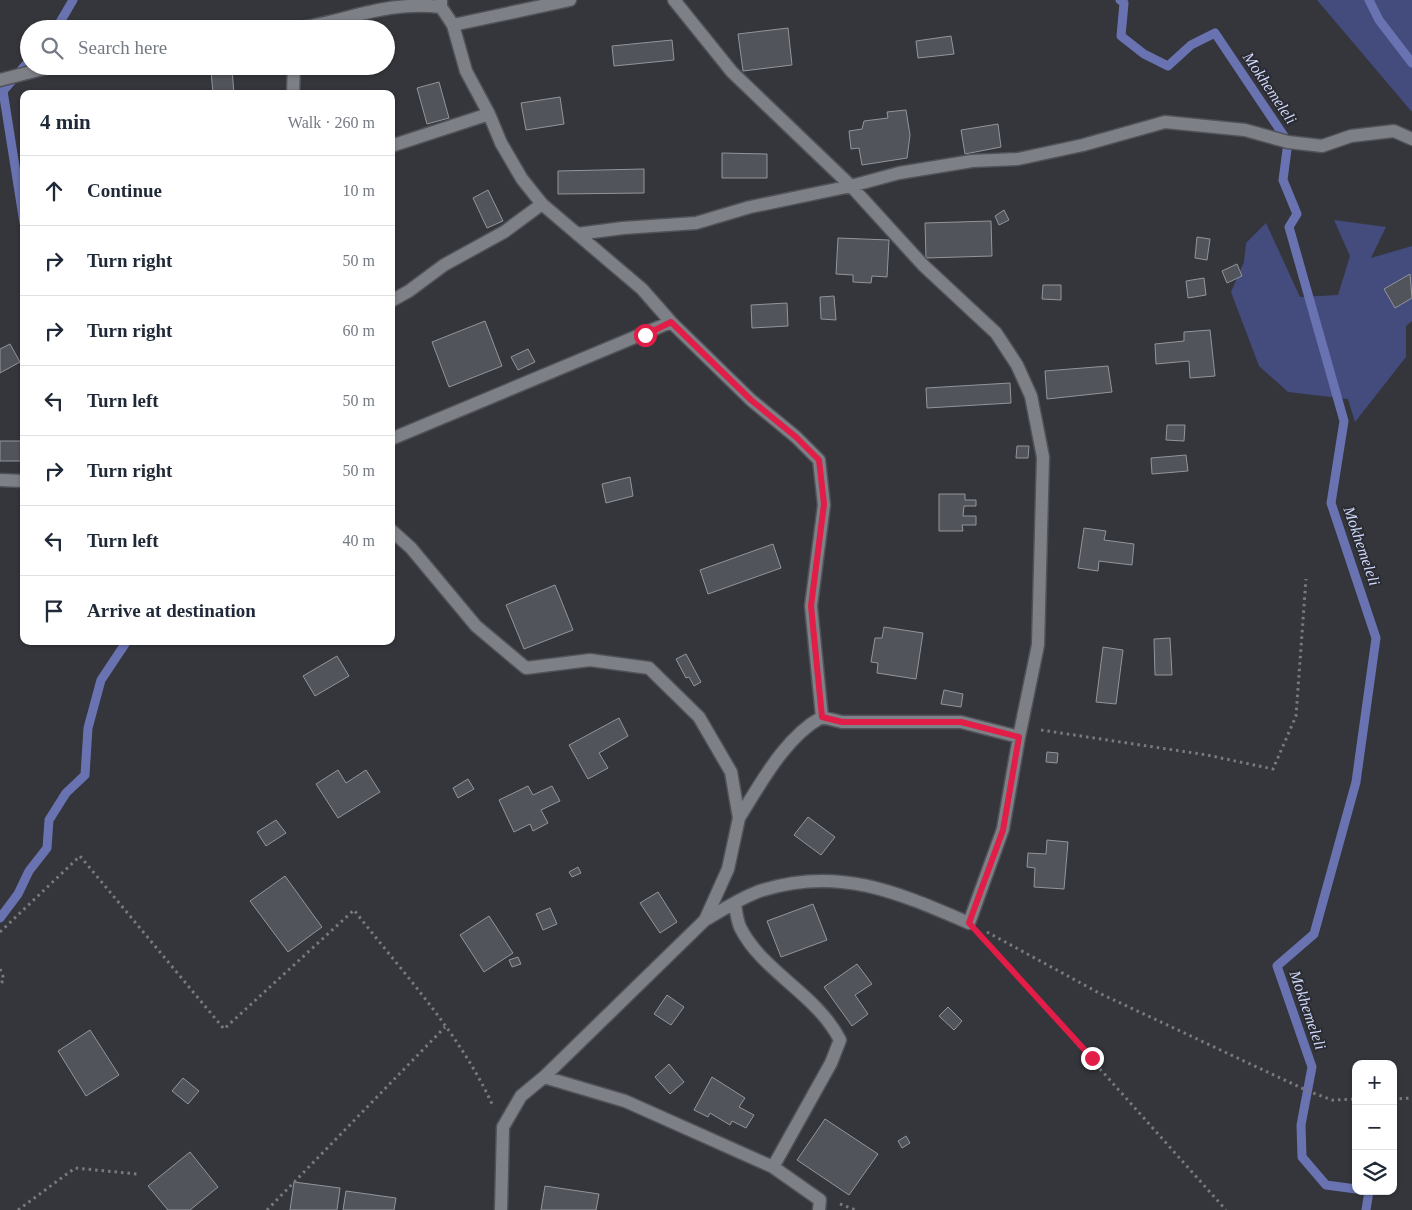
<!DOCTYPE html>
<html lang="en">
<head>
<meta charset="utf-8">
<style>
	body { margin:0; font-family:Georgia,serif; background:#f2f2f3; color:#1f2937 }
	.controls { position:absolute; right:15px; bottom:15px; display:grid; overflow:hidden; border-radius:10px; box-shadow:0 1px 4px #0004 }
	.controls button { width:45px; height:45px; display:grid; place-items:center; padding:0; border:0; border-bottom:1px solid #e0e1e3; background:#fff; color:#1f2937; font:25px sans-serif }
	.stop { position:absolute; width:15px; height:15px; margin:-11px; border:4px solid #e11d48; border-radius:50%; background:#fff }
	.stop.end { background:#e11d48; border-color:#fff; box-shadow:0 1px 5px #0008 }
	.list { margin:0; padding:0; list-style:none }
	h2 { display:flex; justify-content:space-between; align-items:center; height:65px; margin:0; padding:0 20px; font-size:21px }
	h2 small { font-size:16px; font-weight:400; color:#747a83 }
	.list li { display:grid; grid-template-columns:32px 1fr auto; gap:15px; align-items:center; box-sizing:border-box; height:70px; padding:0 20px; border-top:1px solid #e0e1e3 }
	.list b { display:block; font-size:19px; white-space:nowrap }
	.list em { font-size:16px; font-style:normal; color:#747a83 }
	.icon { flex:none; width:28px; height:28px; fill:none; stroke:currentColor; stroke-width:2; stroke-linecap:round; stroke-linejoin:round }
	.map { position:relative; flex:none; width:1412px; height:1210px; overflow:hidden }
	.search { position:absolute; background:#fff; box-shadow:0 1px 4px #0004; left:20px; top:20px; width:375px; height:55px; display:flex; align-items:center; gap:12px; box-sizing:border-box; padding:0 18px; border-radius:28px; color:#747a83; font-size:19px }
	.panel { position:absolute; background:#fff; box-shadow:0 1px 4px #0004; left:20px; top:90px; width:375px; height:555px; border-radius:10px }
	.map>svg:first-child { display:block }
</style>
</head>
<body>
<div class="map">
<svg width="1412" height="1210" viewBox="0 0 1412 1210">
	<rect width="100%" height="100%" fill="#34363c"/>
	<!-- green -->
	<path fill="#444b7d" d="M 1317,0 L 1412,0 L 1412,112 Z
		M 1334,220 L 1386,227 L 1371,258 L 1412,246 L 1412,321 L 1406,326 L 1406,357 L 1355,422 L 1348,399 L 1288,392 L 1259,366 L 1231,292 L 1244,262 L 1246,243 L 1266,223 L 1300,297 L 1338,295 L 1350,256 Z"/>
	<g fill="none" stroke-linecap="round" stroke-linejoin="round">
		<!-- stream -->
		<path stroke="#6973b1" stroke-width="9" d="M 1120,0 L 1124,3 L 1121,36 L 1144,54 L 1168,66 L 1191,45 L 1215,33 L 1288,142 L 1283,180 L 1297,214 L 1289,227 L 1344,421 L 1331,503 L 1376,638 L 1356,782 L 1314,934 L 1277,966 L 1312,1067 L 1301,1125 L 1302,1157 L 1326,1185 L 1356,1189
			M 1369,0 L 1379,20 L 1412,63
			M 56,29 L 73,0
			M 24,223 L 3,91 L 29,61
			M 0,918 L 18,894 L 29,871 L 47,848 L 49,820 L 66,793 L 85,775 L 88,728 L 101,680 L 127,641
			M 1366,1210 L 1369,1191"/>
	</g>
	<!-- building -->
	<path fill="#52545b" stroke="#93959c" d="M 788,28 L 792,65 L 743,71 L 738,34 Z
		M 951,36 L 954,54 L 918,58 L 916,41 Z
		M 672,40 L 674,60 L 614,66 L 612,46 Z
		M 232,69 L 234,94 L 213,94 L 211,71 Z
		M 439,82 L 449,118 L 427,124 L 417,88 Z
		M 560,97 L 564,124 L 526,130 L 521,103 Z
		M 906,110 L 910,135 L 907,158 L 862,165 L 859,148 L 851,149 L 849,131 L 862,129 L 864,121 L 888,118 L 887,112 Z
		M 998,124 L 1001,147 L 965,154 L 961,130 Z
		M 722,153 L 767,154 L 767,178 L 722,178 Z
		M 644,169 L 644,193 L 558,194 L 558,171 Z
		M 488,190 L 503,221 L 487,228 L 473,198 Z
		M 1004,210 L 1009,220 L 999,225 L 995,216 Z
		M 991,221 L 992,256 L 926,258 L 925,223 Z
		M 1197,237 L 1210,239 L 1207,260 L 1195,258 Z
		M 838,238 L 889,240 L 887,277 L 872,276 L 871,283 L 853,282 L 853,275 L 836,274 Z
		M 1237,264 L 1242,276 L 1227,283 L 1222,271 Z
		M 1410,274 L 1412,298 L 1395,308 L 1384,289 Z
		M 1204,278 L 1206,295 L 1188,298 L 1186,281 Z
		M 1043,285 L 1061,285 L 1061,300 L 1042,299 Z
		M 834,296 L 836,320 L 821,319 L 820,297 Z
		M 787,303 L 788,326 L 752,328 L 751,305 Z
		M 485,321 L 502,366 L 449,387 L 432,342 Z
		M 1210,330 L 1215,376 L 1190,378 L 1189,361 L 1156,364 L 1155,344 L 1184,341 L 1184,332 Z
		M 10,344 L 20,362 L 0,373 L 0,349 Z
		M 528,349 L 535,362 L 518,370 L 511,357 Z
		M 1108,366 L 1112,392 L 1047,399 L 1045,371 Z
		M 1010,383 L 1011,403 L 927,408 L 926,388 Z
		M 1167,425 L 1185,425 L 1184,441 L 1166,440 Z
		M 0,441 L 24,441 L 24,461 L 0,461 Z
		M 1017,446 L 1029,446 L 1028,458 L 1016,458 Z
		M 1186,455 L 1188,471 L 1152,474 L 1151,458 Z
		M 630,477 L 633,496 L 606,503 L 602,484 Z
		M 939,494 L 965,494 L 965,500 L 976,500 L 976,506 L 964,506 L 963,516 L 976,516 L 976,525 L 962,525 L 963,531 L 939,531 Z
		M 1084,528 L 1106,531 L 1104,540 L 1134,544 L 1132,565 L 1099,561 L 1098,571 L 1078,568 Z
		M 773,544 L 781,568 L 708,594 L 700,570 Z
		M 555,585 L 573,630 L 524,649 L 506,605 Z
		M 884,627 L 923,633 L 916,679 L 877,673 L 878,663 L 871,662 L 875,638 L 882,638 Z
		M 1170,638 L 1172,675 L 1155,675 L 1154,639 Z
		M 1103,647 L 1123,650 L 1116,704 L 1096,702 Z
		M 686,654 L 701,682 L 694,686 L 689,677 L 686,678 L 676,659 Z
		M 337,656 L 349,676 L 315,696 L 303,676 Z
		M 944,690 L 963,694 L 961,707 L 941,704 Z
		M 619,718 L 628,736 L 599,753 L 608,768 L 588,779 L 569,745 Z
		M 1047,752 L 1058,753 L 1057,763 L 1046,762 Z
		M 338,770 L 346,783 L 366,770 L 380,792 L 338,818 L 316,784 Z
		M 468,779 L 474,789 L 458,798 L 453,788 Z
		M 528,786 L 533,795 L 552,786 L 560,801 L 541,810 L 548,823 L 533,831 L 530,824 L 514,832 L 499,800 Z
		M 808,817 L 835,837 L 821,855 L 794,835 Z
		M 276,820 L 286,833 L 266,846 L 257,832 Z
		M 1047,840 L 1068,842 L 1064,889 L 1034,887 L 1035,868 L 1027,867 L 1028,853 L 1046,854 Z
		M 578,867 L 581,873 L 572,877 L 569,872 Z
		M 285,876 L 322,927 L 288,952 L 250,901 Z
		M 658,892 L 677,922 L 660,933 L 640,903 Z
		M 813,904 L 827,940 L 781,957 L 767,921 Z
		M 550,908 L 557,924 L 543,930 L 536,914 Z
		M 489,916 L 513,953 L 484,972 L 460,935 Z
		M 518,957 L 521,964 L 512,967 L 509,960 Z
		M 857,964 L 872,984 L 855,995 L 868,1014 L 852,1026 L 824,987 Z
		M 667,995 L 684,1007 L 671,1025 L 654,1014 Z
		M 948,1007 L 962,1021 L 954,1030 L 939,1016 Z
		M 90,1030 L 119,1075 L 86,1096 L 58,1051 Z
		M 669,1064 L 684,1082 L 670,1094 L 655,1077 Z
		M 712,1077 L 745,1098 L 739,1107 L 754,1115 L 746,1128 L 732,1121 L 730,1125 L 710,1113 L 708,1117 L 694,1110 Z
		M 183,1078 L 199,1091 L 188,1104 L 172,1091 Z
		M 825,1119 L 878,1154 L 849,1195 L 797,1160 Z
		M 906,1136 L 910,1143 L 902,1148 L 898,1141 Z
		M 190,1152 L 218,1187 L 190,1210 L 168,1210 L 148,1186 Z
		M 294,1182 L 340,1188 L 337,1210 L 290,1210 Z
		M 545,1186 L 599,1194 L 596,1210 L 541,1210 Z
		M 346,1191 L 396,1198 L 394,1210 L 343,1210 Z"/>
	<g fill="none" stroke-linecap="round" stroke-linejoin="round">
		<defs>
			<path id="minor" d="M 441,0 L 441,7 L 453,25 L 466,71 L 489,114 L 501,143 L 522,179 L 542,204 L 642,289 L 671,322 L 751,400 L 796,437 L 819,460 L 824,505 L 811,606 L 822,717
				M 674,0 L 732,72 L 851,186 L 923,265 L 996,333 L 1017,365 L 1031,396 L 1043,457 L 1038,645 L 1019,737 L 1003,829 L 969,923 C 899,893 840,866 763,890 C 743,896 723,910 705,920
				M 453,25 L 570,0
				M 293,29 C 346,22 385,0 441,7
				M 0,80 L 54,66
				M 293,94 L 294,66
				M 391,146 L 489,114
				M 577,234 L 623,228 L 696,223 L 750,207 L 851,186 L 899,173 L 972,161 L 1018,159 L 1083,145 L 1165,122 L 1245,130 L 1288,142 L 1322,146 L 1351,136 L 1394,131 L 1412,139
				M 391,301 L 409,291 L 444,265 L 504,232 L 542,204
				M 391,439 L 671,322
				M 0,480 L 24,481
				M 391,530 L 411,548 L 476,626 L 526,668 L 590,660 L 649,668 L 699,717 L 731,772 L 739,818 L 728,869 L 705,920 L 544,1077 L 521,1096 L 503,1127 L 501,1210
				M 739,818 C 761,783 785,737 822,717 L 842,722 L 961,722 L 1019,737
				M 735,904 C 736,911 737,920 740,927 C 762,972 816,993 840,1040 L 831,1063 L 773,1167
				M 544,1077 L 625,1101 L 773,1167 L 820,1200 L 819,1210"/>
		</defs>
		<!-- minor casing -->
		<use href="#minor" stroke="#515258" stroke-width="15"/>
		<!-- path -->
		<path stroke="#787a7f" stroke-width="3" stroke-dasharray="2.5 4" stroke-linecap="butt" d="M 1041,730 L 1207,755 L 1273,769 L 1296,716 L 1306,579
			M 0,932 L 80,856 L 224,1029 L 354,910 C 402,972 459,1032 492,1104
			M 987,932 L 1099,993 L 1308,1091 L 1332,1100 L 1356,1099
			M 983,938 L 1226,1210
			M 0,969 L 4,979 L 0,985
			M 1393,1099 L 1412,1098
			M 840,1204 L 856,1210
			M 18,1210 L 75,1168 L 137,1174
			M 267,1210 L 445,1027"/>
		<!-- minor -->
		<use href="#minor" stroke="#7e8087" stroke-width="12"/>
	</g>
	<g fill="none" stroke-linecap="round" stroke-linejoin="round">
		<!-- route -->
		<path stroke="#e11d48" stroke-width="6" d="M 645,335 L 671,322 L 751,400 L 796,437 L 819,460 L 824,504 L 811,606 L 822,717 L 842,722 L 961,722 L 1019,737 L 1003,830 L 969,923 L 1092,1058"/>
	</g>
	<g text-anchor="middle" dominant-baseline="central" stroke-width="4" stroke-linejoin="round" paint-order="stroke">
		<!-- water labels -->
		<g font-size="16" font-style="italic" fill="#cfd7fb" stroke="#2a2c32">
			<text transform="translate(1270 88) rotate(56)">Mokhemeleli</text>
			<text transform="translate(1362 546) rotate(71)">Mokhemeleli</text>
			<text transform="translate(1308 1010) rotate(71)">Mokhemeleli</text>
		</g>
	</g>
</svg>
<div class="controls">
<button>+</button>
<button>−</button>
<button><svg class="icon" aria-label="layers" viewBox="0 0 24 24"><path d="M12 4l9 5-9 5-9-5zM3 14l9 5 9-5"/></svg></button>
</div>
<div class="stop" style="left:645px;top:335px"></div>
<div class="stop end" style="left:1092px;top:1058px"></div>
<div class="search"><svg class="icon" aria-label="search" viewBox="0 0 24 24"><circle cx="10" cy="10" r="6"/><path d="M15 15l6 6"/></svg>Search here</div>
<section class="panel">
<h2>4 min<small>Walk · 260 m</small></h2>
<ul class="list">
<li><svg class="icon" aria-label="ahead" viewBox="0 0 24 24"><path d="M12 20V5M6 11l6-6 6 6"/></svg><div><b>Continue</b></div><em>10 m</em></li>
<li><svg class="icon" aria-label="right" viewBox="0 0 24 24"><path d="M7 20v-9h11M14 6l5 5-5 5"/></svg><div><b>Turn right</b></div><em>50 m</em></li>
<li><svg class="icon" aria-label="right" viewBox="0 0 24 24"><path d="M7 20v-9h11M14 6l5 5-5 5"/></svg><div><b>Turn right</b></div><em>60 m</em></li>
<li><svg class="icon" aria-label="left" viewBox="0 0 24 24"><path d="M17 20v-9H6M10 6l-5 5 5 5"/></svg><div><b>Turn left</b></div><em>50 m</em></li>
<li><svg class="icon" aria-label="right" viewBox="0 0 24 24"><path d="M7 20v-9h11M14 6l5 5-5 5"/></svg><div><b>Turn right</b></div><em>50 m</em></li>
<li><svg class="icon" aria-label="left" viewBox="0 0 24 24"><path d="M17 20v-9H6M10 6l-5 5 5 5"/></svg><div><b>Turn left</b></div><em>40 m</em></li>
<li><svg class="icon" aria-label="arrive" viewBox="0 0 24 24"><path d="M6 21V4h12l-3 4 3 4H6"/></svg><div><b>Arrive at destination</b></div></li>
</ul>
</section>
</div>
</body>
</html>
